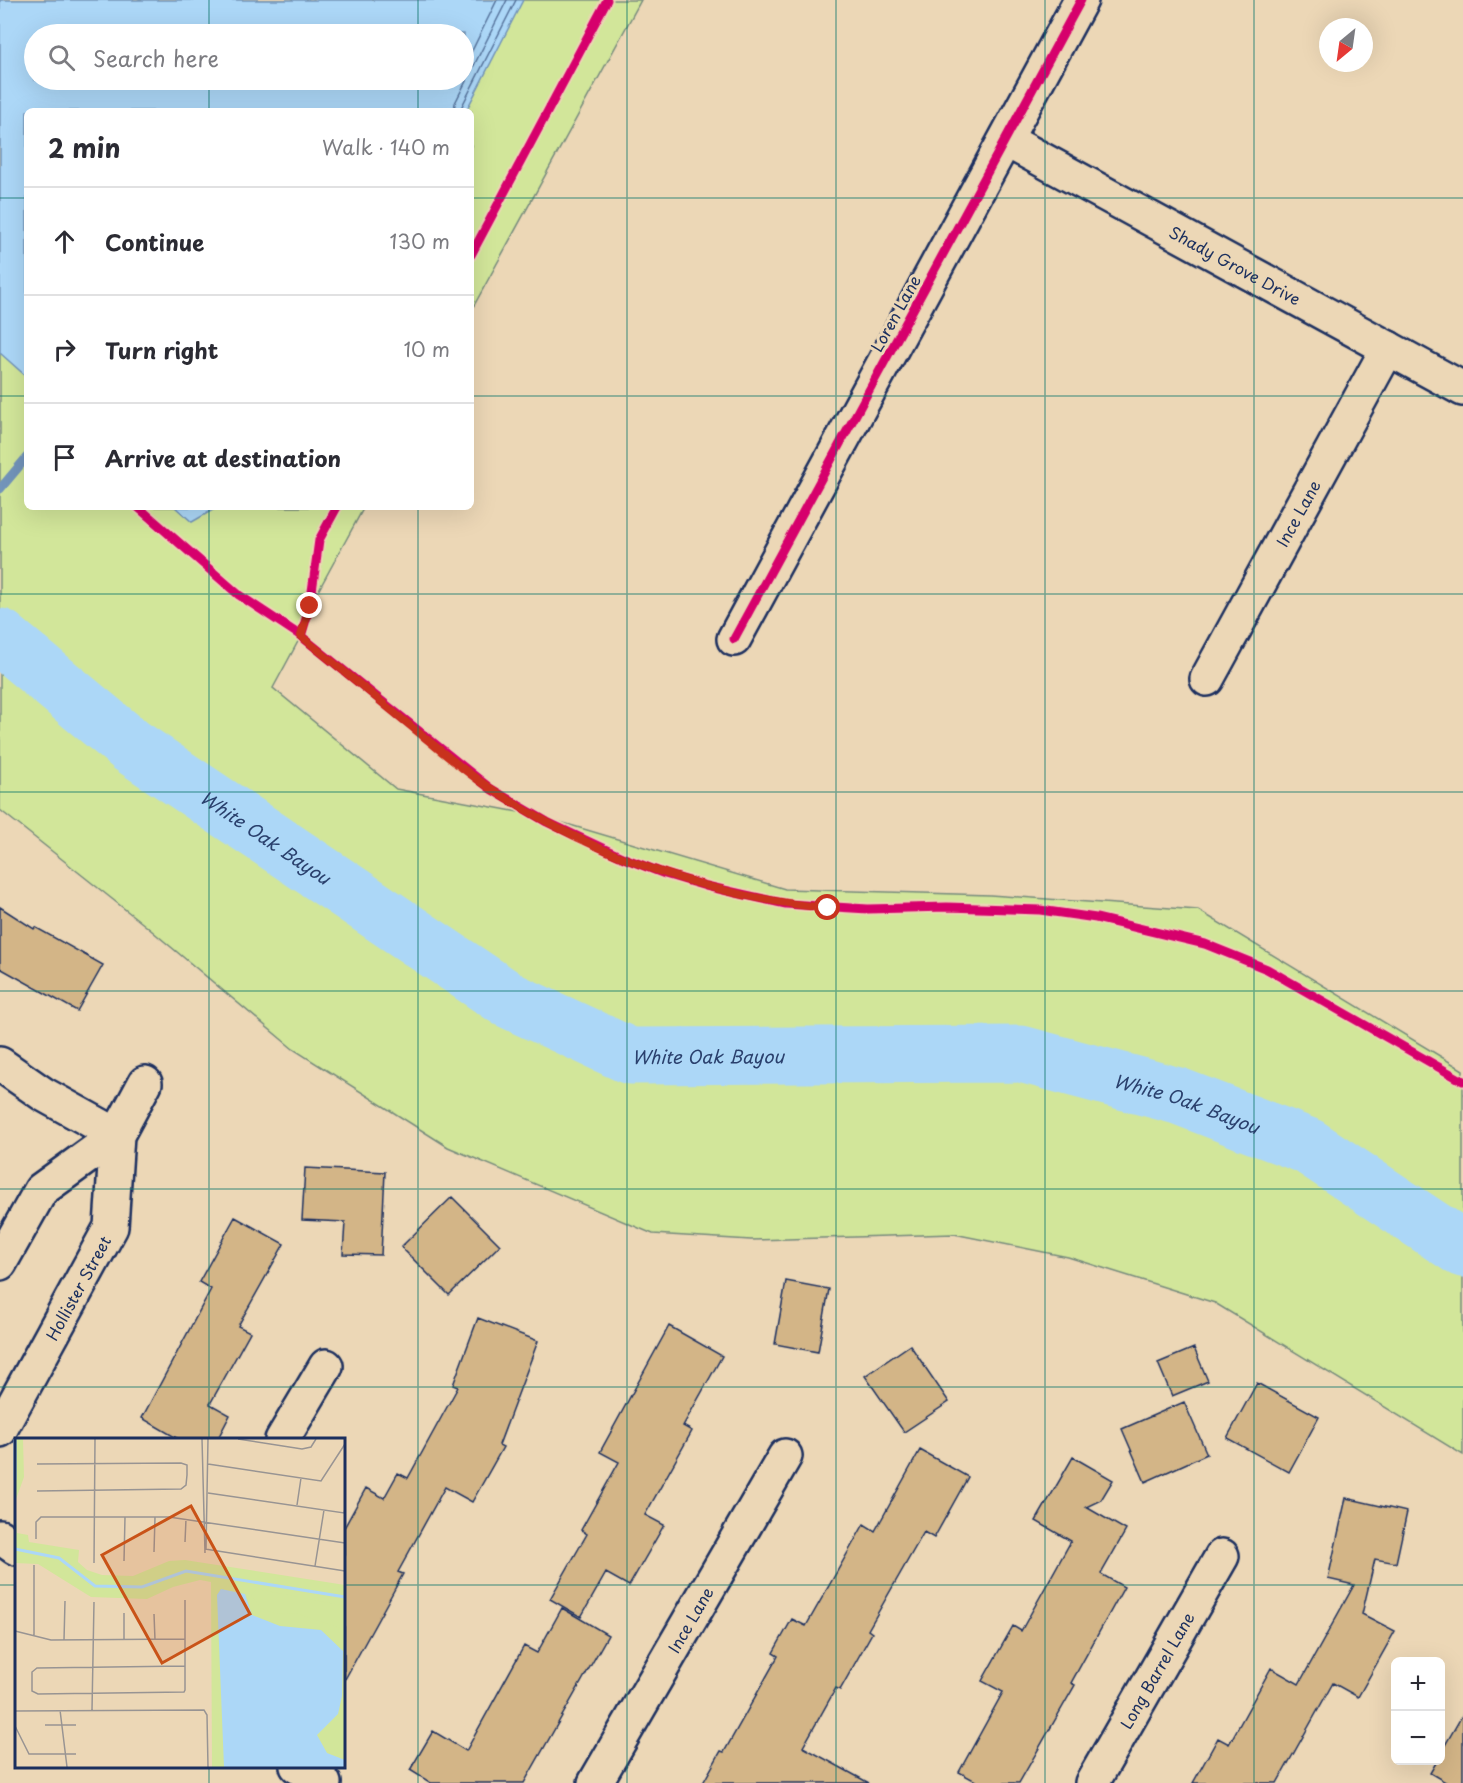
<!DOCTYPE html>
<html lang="en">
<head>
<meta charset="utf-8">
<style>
	body { margin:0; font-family:"Playpen Sans",sans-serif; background:#f7f7f7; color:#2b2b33 }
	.controls { position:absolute; right:18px; bottom:18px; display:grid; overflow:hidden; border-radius:9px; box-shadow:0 6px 24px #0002 }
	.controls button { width:54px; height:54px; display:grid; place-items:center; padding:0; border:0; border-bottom:2px solid #e1e1e2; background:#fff; color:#2b2b33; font:30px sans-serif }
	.compass { position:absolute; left:1319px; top:18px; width:54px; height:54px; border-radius:50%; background:#fff; box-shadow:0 6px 24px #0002; rotate:209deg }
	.stop { position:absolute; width:18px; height:18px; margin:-14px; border:4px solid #c8321e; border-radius:50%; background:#fff }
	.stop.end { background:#c8321e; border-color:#fff; box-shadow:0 2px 6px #0008 }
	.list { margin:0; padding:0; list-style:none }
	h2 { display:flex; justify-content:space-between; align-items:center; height:78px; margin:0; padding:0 24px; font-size:26px }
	h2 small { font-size:20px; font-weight:400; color:#7c7c81 }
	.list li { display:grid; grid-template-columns:39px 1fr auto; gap:18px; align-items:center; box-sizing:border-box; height:108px; padding:0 24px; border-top:2px solid #e1e1e2 }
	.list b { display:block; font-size:22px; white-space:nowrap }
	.list em { font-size:20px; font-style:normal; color:#7c7c81 }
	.icon { flex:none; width:33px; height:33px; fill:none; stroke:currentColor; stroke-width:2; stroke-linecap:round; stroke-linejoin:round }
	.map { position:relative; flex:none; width:1463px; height:1783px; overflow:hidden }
	.search { position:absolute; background:#fff; box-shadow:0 6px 24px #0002; left:24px; top:24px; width:450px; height:66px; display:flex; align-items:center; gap:15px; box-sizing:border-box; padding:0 21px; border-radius:33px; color:#7c7c81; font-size:22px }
	.panel { position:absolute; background:#fff; box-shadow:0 6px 24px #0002; left:24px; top:108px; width:450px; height:402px; border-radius:9px }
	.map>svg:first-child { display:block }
</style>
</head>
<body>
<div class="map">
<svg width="1463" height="1783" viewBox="0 0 1463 1783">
	<rect width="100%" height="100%" fill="#ecd7b6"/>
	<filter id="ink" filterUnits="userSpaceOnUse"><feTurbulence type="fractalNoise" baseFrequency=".0167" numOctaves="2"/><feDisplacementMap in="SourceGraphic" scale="12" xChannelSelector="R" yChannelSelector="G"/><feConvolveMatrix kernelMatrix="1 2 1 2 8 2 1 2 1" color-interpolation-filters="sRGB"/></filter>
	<g filter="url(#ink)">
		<!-- grass -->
		<path fill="#d2e69a" stroke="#768a7c" stroke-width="1.5" fill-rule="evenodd" d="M 0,0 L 641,0 L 471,311 L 471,111 L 27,111 L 27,507 L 364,507 L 310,606 L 301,636 L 273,688 L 396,789 L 540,816 L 785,889 L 990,895 L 1198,910 L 1463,1070 L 1463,1455 L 1215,1303 L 1068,1257 L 954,1234 L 751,1240 L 653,1234 L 448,1147 L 293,1049 L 146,926 L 0,810 ZM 34,34 L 464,34 L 464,80 L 34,80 Z"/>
		<!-- water -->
		<path fill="#acd7f7" stroke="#7294ba" stroke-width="1.5" fill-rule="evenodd" d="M 0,0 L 523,0 L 466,111 L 27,111 L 27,377 L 0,353 ZM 34,34 L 464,34 L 464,80 L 34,80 Z
			M 175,507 L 218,507 L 192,522 Z"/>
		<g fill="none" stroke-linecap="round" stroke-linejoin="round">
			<!-- shore -->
			<path stroke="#55729b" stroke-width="1.5" d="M 464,67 L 497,0
				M 454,111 L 455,103 L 507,0
				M 462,111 L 462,106 L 516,0"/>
			<!-- stream -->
			<path stroke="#7294ba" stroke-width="9" d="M 0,489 L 27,457"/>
			<!-- river -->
			<path stroke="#acd7f7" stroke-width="57" id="s1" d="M 0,637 L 131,746 L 509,1000 L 630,1056 L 1021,1054 L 1178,1096 L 1308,1146 L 1463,1249"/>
		</g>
		<!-- building -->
		<path fill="#d3b587" stroke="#1b2f5e" stroke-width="1.5" d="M 0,907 L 34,929 L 35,927 L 103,965 L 77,1011 L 0,968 Z
			M 305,1168 L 385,1172 L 381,1255 L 343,1254 L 345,1222 L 302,1220 Z
			M 452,1197 L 500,1245 L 449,1295 L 401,1247 Z
			M 235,1217 L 284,1244 L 238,1326 L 250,1332 L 210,1404 L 230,1415 L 217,1440 L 180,1440 L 142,1418 L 211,1289 L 199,1282 Z
			M 786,1281 L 829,1289 L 818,1352 L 775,1344 Z
			M 478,1318 L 538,1341 L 499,1445 L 503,1447 L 472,1502 L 445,1487 L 398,1572 L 403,1574 L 344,1681 L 344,1528 L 366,1488 L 384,1498 L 398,1473 L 408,1478 L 458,1387 L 453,1385 Z
			M 669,1326 L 722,1356 L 683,1426 L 692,1431 L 645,1515 L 664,1525 L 629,1586 L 606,1573 L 581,1617 L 550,1599 L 587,1534 L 581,1530 L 619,1462 L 600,1452 Z
			M 910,1345 L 949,1402 L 904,1432 L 865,1376 Z
			M 1194,1348 L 1208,1381 L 1172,1396 L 1158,1363 Z
			M 1257,1383 L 1319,1417 L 1289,1472 L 1227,1438 Z
			M 1184,1402 L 1207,1454 L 1145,1482 L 1122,1429 Z
			M 920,1450 L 968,1477 L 934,1538 L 924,1532 L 868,1630 L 872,1633 L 840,1690 L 836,1688 L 803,1747 L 869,1783 L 703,1783 L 721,1751 L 724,1752 L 778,1656 L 773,1653 L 792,1619 L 806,1626 L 864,1524 L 875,1531 Z
			M 1073,1457 L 1113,1480 L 1101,1500 L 1086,1507 L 1126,1530 L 1101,1574 L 1124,1587 L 1071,1683 L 1075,1685 L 1019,1783 L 979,1783 L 959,1772 L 1003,1692 L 982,1681 L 1013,1626 L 1021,1631 L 1071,1541 L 1036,1521 Z
			M 1346,1498 L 1407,1512 L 1396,1563 L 1375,1559 L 1362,1614 L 1395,1631 L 1358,1697 L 1333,1683 L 1277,1783 L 1193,1783 L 1218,1738 L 1229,1744 L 1271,1668 L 1299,1684 L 1354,1585 L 1328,1579 Z
			M 562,1608 L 608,1635 L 524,1783 L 431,1783 L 410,1770 L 433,1731 L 466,1751 L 524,1646 L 537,1653 Z
			M 1463,1714 L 1463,1783 L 1447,1783 L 1430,1773 L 1437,1761 L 1440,1761 L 1440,1754 Z"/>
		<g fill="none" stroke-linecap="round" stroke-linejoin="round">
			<defs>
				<g id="street">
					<path id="s2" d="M 1006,140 L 1463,389"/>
					<path d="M 734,639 L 1081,0"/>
					<path id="s3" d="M 1207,679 L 1388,348"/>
					<path d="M 0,1064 L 43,1094 L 117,1135"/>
					<path d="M 282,1440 L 326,1366"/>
					<path d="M 0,1537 L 16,1548"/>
					<path d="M 297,1766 L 324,1783"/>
					<path id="s4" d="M 595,1783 L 785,1456"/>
					<path id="s5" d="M 1092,1783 L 1222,1556"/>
				</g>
				<g id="secondary">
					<path d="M 0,1263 L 41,1190 L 117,1135"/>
					<path id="s6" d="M 0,1430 L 111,1227 L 117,1135 L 145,1083"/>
				</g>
			</defs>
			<!-- street casing -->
			<use href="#street" stroke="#1b2f5e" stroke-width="38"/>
			<!-- secondary casing -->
			<use href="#secondary" stroke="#1b2f5e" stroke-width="38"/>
			<!-- street -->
			<use href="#street" stroke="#ecd7b6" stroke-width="33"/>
			<!-- secondary -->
			<use href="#secondary" stroke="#ecd7b6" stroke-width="33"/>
			<defs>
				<path id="cycleway" d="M 471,255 L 607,0
					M 138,507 L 239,595 L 301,636 L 491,789 L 547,822 L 624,858 L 665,874 L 706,886 L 786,904 L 868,909 L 947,907 L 1040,910 L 1096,918 L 1205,944 L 1267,969 L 1463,1081
					M 301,636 L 310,606 L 319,540 L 337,507
					M 734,639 L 1081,0"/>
			</defs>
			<!-- cycleway casing -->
			<use href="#cycleway" stroke="#ecd7b6" stroke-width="13"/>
			<!-- cycleway -->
			<use href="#cycleway" stroke="#d6006c" stroke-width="9"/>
		</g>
	</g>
	<g fill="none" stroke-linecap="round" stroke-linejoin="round" filter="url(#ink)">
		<!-- route -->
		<path stroke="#c8321e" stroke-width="8" d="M 310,606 L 301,636 C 342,670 383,703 424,737 C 446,755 469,775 493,790 C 593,855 709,897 828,908"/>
	</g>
	<!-- grid -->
	<path fill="none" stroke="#0f766e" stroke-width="1.5" stroke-opacity="0.55" d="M 209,0 L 209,34M 418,0 L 418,34M 627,0 L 627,1783M 836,0 L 836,1783M 1045,0 L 1045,1783M 1254,0 L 1254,1783M 209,80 L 209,111M 418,80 L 418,111M 0,198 L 27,198M 471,198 L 1463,198M 0,396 L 27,396M 471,396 L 1463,396M 209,507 L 209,1440M 418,507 L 418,1783M 0,594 L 1463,594M 0,792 L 1463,792M 0,991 L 1463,991M 0,1189 L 1463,1189M 0,1387 L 1463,1387M 0,1585 L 16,1585M 344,1585 L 1463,1585M 209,1766 L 209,1783"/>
	<g text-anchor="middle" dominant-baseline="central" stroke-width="6" stroke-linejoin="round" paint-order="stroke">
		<!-- street labels -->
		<g font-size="16" fill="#1b2f5e" stroke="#ecd7b6">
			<text stroke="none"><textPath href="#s2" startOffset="261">Shady Grove Drive</textPath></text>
			<text transform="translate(895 313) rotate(-61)">Loren Lane</text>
			<text stroke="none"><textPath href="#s3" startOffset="189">Ince Lane</textPath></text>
			<text stroke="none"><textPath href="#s6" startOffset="162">Hollister Street</textPath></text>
			<text stroke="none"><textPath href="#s4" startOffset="189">Ince Lane</textPath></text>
			<text stroke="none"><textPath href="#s5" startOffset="130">Long Barrel Lane</textPath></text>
		</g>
		<!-- water labels -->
		<g font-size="18" font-style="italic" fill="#2a406d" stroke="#ecd7b6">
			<text stroke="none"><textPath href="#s1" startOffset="333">White Oak Bayou</textPath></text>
			<text stroke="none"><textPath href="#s1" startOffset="837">White Oak Bayou</textPath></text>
			<text stroke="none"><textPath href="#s1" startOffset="1323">White Oak Bayou</textPath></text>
		</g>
	</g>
	<!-- overview -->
	<g transform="translate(15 1438)">
		<rect width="330" height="330" fill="#ecd7b6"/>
		<path d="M 0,1 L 8,1 L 9,39 L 0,64 L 2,95 L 13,97 L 14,104 L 64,112 L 63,124 L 72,132 L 87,137 L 118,138 L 154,123 L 170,122 L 330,147 L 330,329 L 197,329 L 196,144 L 185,142 L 158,149 L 132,161 L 76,159 L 23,126 L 0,125 Z" fill="#d2e69a"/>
		<path d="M 242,151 L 330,168 L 330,192 L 281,175 L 261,176 L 246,170 L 236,157 Z" fill="#d2e69a"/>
		<path d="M 206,151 L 230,156 L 237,177 L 265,188 L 306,192 L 328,213 L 327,258 L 323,276 L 302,297 L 312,315 L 330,322 L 330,329 L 209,329 L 202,157 Z" fill="#acd7f7"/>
		<path fill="none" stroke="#acd7f7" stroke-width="3" d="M 0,42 L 0,1M 0,111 L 44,120 L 80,148 L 127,149 L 171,133 L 330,159"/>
		<path fill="none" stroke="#989493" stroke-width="1.5" d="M 187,1 L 190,115M 223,1 L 287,11 L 296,9 L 301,1M 193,26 L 306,43 L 330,6M 22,53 L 166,51 L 171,47 L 172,37 L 172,27 L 166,25 L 22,26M 193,55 L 329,75 L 330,71M 282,67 L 286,40M 21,101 L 21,84 L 26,79 L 154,79 L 330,105M 170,104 L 171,81M 190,111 L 330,133M 191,111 L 193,1M 139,114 L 140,79M 109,123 L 110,79M 79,125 L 80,1M 300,128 L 309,72M 170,162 L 170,252 L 169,254 L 23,256 L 17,253 L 17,234 L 22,230 L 170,228M 109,175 L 109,202M 139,176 L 140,202M 0,193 L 36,202 L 170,201M 19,197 L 19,127M 49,202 L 50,163M 45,272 L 52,329M 77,272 L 79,164M 0,273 L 189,272 L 192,277 L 193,329M 30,287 L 61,287M 0,288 L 14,316 L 61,316"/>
		<path fill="#c95318" fill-opacity="0.15" stroke="#c95318" stroke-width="3" d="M 176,68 L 235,176 L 147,225 L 87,117 Z"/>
		<rect width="330" height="330" fill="none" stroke="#1b2f5e" stroke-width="3"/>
	</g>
</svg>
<div class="controls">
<button>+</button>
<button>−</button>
</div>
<svg class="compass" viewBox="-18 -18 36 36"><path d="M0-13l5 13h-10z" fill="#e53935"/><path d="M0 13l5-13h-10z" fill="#7c7c81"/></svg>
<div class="stop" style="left:828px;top:908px"></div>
<div class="stop end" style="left:310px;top:606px"></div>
<div class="search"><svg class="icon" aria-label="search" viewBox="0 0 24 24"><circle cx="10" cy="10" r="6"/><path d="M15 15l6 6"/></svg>Search here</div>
<section class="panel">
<h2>2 min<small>Walk · 140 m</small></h2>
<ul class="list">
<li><svg class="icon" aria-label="ahead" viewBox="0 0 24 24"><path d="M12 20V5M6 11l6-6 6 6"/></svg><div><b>Continue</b></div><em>130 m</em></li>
<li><svg class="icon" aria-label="right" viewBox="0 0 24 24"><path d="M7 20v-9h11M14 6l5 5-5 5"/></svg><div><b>Turn right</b></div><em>10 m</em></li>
<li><svg class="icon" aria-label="arrive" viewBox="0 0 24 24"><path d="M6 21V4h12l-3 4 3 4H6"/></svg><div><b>Arrive at destination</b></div></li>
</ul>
</section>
</div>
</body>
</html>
